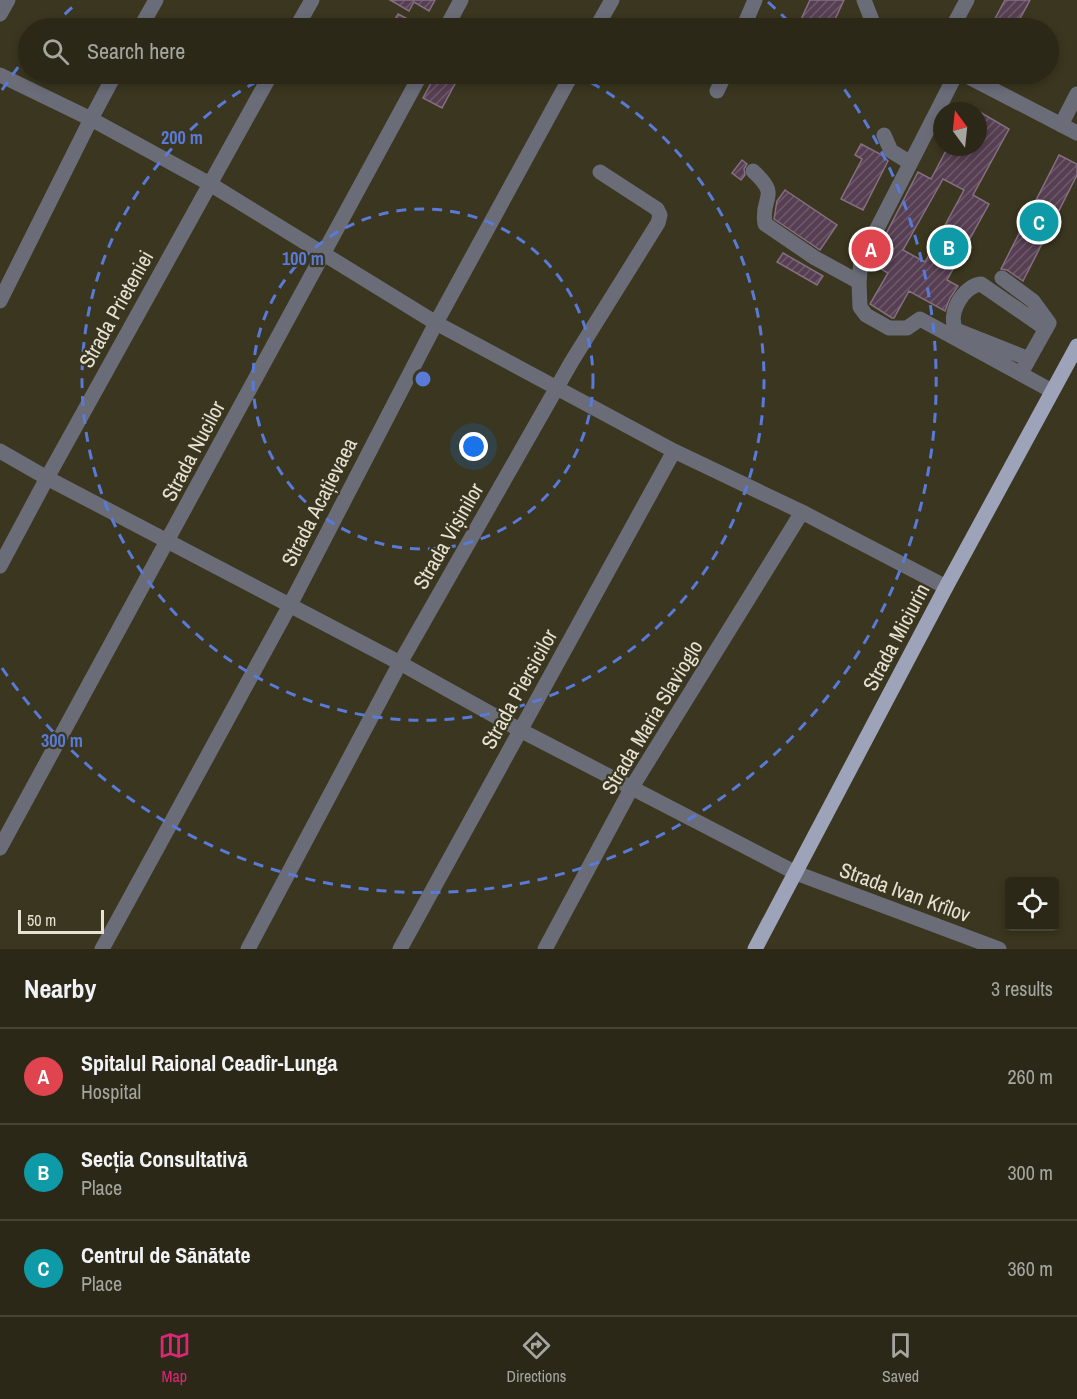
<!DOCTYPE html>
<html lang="en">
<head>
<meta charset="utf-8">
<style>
	body { margin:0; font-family:"Archivo Narrow",sans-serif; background:#383424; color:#f1f3f6 }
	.controls { position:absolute; right:18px; bottom:18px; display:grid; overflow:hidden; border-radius:6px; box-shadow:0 3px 9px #0003 }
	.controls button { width:54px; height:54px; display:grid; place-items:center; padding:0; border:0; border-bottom:2px solid #484436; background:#2c2817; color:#f1f3f6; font:30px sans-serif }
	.compass { position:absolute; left:933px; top:102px; width:54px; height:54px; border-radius:50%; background:#2c2817; box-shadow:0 3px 9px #0003; rotate:345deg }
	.scale { position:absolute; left:18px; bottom:15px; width:86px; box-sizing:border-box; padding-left:6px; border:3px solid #e5e2d4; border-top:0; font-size:16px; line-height:21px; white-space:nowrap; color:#e5e2d4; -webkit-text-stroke:4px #3a361f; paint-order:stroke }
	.you { position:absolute; left:474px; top:447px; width:21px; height:21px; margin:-15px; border:4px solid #fff; border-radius:50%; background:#1a73e8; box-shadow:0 0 0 9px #1a73e833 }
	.badge { display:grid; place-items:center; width:39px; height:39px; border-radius:50%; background:#db2777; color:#fff; font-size:20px; font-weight:700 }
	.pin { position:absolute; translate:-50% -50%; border:3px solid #fff; box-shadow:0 2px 6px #0006 }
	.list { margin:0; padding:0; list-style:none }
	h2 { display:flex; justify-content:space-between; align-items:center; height:78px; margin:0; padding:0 24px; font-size:26px }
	h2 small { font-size:20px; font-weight:400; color:#a6a6a1 }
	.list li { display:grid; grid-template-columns:39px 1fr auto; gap:18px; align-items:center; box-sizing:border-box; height:96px; padding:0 24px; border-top:2px solid #484436 }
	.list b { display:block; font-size:22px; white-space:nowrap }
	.list p { margin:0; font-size:20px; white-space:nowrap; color:#a6a6a1 }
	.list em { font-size:20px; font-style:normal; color:#a6a6a1 }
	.icon { flex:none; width:33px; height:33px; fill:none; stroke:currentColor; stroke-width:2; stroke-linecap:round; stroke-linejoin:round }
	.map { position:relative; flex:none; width:1077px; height:949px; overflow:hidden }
	.search { position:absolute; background:#2c2817; box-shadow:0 3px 9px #0003; left:18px; right:18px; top:18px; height:66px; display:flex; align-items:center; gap:15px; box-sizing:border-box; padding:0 21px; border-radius:33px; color:#a6a6a1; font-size:22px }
	.sheet { height:366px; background:#2c2817 }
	nav { display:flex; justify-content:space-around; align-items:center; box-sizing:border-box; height:84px; border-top:2px solid #484436; background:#2c2817; font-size:16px; color:#a6a6a1 }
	nav a { display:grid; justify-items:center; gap:3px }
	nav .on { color:#db2777 }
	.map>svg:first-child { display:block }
</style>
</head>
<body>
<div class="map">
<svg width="1077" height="949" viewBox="0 0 1077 949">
	<defs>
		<pattern id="building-hatch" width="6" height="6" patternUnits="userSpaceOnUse" patternTransform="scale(1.5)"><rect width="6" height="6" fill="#563f52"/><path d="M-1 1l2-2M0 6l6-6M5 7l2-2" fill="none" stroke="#6e5a6a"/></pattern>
	</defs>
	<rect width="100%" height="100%" fill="#3a361f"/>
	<!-- building -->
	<path fill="url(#building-hatch)" stroke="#856f81" stroke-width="1.5" fill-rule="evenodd" d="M 390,0 L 435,0 L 429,11 L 414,2 L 409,11 Z
		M 810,0 L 844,0 L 831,28 L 797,28 Z
		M 1005,0 L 1030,0 L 1015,28 L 990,28 Z
		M 398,14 L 425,28 L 390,28 Z
		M 436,74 L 456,82 L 442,108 L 423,98 Z
		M 978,111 L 1009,129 L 973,195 L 989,204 L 947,280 L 958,286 L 950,298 L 945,311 L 909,291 L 894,318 L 892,318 L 870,304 L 888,273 L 871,263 L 918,172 L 931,179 L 948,147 L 978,147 ZM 943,179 L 964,190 L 925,262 L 903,250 Z
		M 861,144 L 882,155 L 888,161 L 863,210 L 841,199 L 862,159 L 855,155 Z
		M 1059,155 L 1077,164 L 1077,175 L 1023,281 L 1007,270 L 1001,269 Z
		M 742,160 L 747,164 L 744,169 L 745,175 L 741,180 L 732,173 Z
		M 785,190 L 837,225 L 820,250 L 774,219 L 777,201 Z
		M 783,253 L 823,276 L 817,285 L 777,262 Z"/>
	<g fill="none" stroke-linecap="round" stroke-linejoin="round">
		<!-- minor -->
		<path stroke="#6a6d78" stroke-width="15" d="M 864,0 L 875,28
			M 0,14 L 8,0
			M 140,28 L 156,0
			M 296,28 L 312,0
			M 446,28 L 461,0
			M 596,28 L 612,0
			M 743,28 L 755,0
			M 952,28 L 967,0
			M 963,74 L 1077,133
			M 0,75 L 91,119 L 210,184 L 436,323 L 674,451 L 802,512 L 946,587
			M 717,91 L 725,74
			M 1061,125 L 1077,94
			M 884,135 L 891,151 L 909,162
			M 753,171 C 782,198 760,195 765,224 L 815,258 L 859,282 L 860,307 L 866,315 L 889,328 L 907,328 L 920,319 L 1052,391
			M 1002,278 L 1033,301 L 1049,323 L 1025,366
			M 859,282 L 861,260 L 956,74
			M 0,301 L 91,119 L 115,74
			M 1029,359 L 956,330 C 947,314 963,286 981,284 L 1046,329
			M 0,451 L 47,478 L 400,663 L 520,730 L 796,873 L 999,949
			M 0,566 L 47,478 L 271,74
			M 0,848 L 421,74
			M 102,949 L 290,605 L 436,323 L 572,74
			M 248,949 L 400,663 L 572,361 L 658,223 L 660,215 L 657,209 L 600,172
			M 400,949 L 674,451
			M 545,949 L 632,787 L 802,512"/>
		<!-- major -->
		<path stroke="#9da4b9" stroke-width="15" d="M 755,949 L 946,587 L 1077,346"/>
	</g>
	<!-- distance rings -->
	<g fill="none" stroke="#597ad7" stroke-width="3" stroke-dasharray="10 8">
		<circle cx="423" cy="379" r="170"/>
		<path d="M575 74A341 341 0 1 1 271 74"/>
		<path d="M2 90A511 511 0 0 1 26 57M52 27A511 511 0 0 1 78 2M768 2A511 511 0 0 1 794 27M834 75A511 511 0 1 1 2 668"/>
	</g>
	<g text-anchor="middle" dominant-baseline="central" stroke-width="4.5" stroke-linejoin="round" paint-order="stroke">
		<!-- street labels -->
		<g font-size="21" fill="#e5e2d4" stroke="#3a361f">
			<text transform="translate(116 309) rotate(-61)">Strada Prieteniei</text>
			<text transform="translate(193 451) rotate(-62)">Strada Nucilor</text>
			<text transform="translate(319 502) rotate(-63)">Strada Acațievaea</text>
			<text transform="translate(448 536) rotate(-60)">Strada Vișinilor</text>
			<text transform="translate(896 637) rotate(-62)">Strada Miciurin</text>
			<text transform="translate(519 689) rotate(-61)">Strada Piersicilor</text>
			<text transform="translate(652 717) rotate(-59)">Strada Maria Slavioglo</text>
			<text transform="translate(905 892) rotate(20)">Strada Ivan Krîlov</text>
		</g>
	</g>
	<circle cx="423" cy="379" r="9" fill="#597ad7" stroke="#3a361f" stroke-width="3"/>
	<g font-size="18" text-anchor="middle" font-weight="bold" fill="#597ad7" stroke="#3a361f" stroke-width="4.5" stroke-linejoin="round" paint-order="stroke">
		<text x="182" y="144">200 m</text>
		<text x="303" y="265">100 m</text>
		<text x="62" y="747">300 m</text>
	</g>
</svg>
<div class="controls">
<button><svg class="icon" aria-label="locate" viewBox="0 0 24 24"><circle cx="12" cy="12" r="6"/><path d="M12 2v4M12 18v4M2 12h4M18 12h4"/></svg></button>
</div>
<svg class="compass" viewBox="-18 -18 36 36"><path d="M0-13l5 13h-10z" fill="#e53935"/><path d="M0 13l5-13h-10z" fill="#a6a6a1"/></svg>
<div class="scale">50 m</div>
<div class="you"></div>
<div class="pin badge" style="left:871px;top:249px;background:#e0444e">A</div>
<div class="pin badge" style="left:949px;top:247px;background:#0f9aa8">B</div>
<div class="pin badge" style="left:1039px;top:222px;background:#0f9aa8">C</div>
<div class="search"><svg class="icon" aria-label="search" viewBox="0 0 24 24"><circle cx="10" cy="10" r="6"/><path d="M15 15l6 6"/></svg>Search here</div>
</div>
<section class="sheet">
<h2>Nearby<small>3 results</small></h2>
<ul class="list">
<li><span class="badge" style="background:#e0444e">A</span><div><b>Spitalul Raional Ceadîr-Lunga</b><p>Hospital</p></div><em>260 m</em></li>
<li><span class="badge" style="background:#0f9aa8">B</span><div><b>Secția Consultativă</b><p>Place</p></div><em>300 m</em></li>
<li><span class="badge" style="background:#0f9aa8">C</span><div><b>Centrul de Sănătate</b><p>Place</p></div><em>360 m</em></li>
</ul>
</section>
<nav>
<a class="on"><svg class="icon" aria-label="map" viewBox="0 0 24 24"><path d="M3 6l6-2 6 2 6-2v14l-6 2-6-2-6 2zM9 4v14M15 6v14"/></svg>Map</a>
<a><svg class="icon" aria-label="directions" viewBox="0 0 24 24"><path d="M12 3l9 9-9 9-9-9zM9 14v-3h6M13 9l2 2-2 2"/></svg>Directions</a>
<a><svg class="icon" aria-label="saved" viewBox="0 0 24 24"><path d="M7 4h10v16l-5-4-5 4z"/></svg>Saved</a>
</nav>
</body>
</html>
